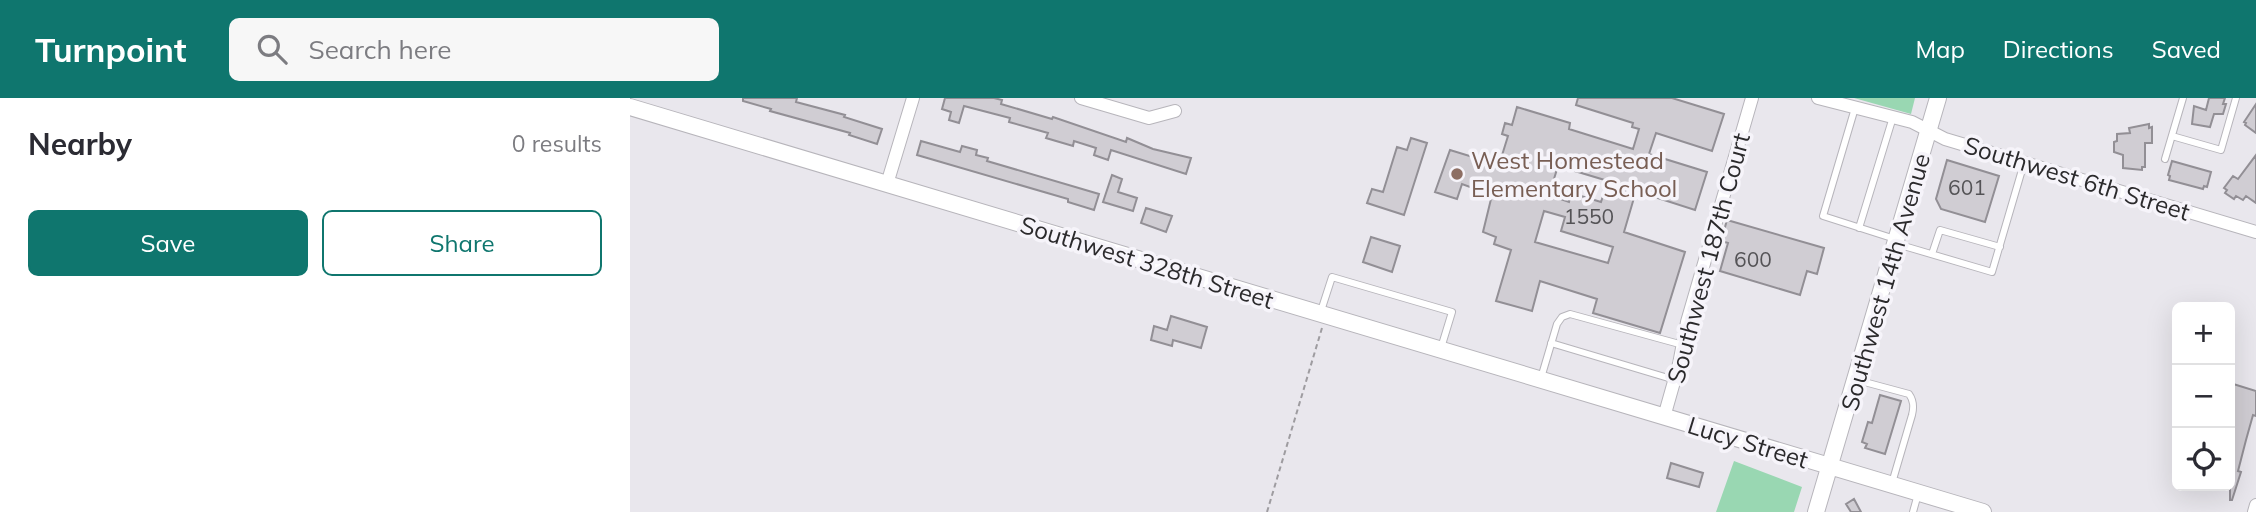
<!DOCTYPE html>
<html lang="en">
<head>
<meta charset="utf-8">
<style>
	body { margin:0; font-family:Mulish,sans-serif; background:#f7f7f7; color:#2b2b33 }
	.controls { position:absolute; right:21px; bottom:21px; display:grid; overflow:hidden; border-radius:10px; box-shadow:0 7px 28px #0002 }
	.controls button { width:63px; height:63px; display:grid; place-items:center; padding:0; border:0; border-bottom:2px solid #e1e1e2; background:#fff; color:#2b2b33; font:35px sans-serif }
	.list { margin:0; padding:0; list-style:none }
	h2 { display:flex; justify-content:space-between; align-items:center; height:91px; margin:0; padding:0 28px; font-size:30px }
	h2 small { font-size:23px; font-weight:400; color:#7c7c81 }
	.actions { display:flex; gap:14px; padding:21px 28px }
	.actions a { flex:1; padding:16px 0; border:2px solid #0f766e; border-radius:10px; text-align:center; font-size:24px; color:#0f766e }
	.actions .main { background:#0f766e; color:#fff }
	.icon { flex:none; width:38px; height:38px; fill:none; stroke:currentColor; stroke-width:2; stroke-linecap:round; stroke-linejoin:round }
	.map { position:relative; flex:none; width:1626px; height:414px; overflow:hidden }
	header { display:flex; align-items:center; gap:42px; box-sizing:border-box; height:98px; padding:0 35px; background:#0f766e; color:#fff }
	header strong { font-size:33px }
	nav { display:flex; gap:38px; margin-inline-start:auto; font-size:24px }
	.search { width:490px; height:63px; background:#f7f7f7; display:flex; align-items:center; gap:18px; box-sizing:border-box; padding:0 24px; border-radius:10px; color:#7c7c81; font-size:26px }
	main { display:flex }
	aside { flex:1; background:#fff }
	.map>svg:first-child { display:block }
</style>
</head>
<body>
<header>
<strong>Turnpoint</strong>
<div class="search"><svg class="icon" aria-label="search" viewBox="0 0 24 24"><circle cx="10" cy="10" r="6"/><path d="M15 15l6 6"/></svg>Search here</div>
<nav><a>Map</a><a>Directions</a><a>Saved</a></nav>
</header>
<main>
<aside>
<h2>Nearby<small>0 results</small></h2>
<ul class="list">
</ul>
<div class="actions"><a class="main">Save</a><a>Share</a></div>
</aside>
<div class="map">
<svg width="1626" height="414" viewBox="0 0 1626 414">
	<rect width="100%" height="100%" fill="#e9e7ed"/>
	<!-- green -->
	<path fill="#99d7b2" d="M 1224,0 L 1285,0 L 1281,16 Z
		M 1104,363 L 1172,389 L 1164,414 L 1086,414 Z"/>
	<!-- building -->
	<path fill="#d0cdd3" stroke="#928f95" stroke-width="2" fill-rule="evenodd" d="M 113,0 L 167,0 L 166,4 L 215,17 L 214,19 L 252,31 L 247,46 L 219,37 L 220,35 L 140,13 L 141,11 L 113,3 Z
		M 315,0 L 364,0 L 372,2 L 371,6 L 422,21 L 423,19 L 496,44 L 497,40 L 523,51 L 561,60 L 556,76 L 481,52 L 478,62 L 464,57 L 466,50 L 444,43 L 443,48 L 416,40 L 418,35 L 379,24 L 380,20 L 334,8 L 329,25 L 319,22 L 321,14 L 312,11 Z
		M 948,0 L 1042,0 L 1094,16 L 1082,53 L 1026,35 L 1019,56 L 1077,74 L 1065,112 L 1006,93 L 994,134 L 1055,154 L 1030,235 L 963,215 L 967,201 L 910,183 L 902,213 L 866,203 L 881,152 L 864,146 L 866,139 L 853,134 L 862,97 L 832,86 L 827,101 L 805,94 L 820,52 L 869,67 L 878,38 L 872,36 L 875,25 L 882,27 L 887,9 L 940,25 L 939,31 L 1003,51 L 1009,31 L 1002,29 L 1003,25 L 946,7 ZM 928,68 L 978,83 L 971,104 L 941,95 L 939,104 L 919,97 ZM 914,113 L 935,119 L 931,133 L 983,149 L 978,165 L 905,144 Z
		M 1579,0 L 1595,0 L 1593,6 L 1596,6 L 1593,16 L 1584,16 L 1580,29 L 1562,26 L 1564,8 L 1576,12 Z
		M 1626,6 L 1626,35 L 1615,27 L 1616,25 L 1614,24 Z
		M 1519,26 L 1519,30 L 1522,29 L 1522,45 L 1515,45 L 1515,69 L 1512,69 L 1512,72 L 1493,70 L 1493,57 L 1484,54 L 1484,44 L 1487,43 L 1487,36 L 1500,35 L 1499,30 Z
		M 781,40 L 797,45 L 774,117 L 737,105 L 742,91 L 753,94 L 767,49 L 777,52 Z
		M 291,43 L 330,54 L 332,48 L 347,52 L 346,57 L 358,60 L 357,63 L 469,96 L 464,112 L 438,104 L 438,101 L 287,57 Z
		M 1626,57 L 1626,105 L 1616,98 L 1613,102 L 1606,98 L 1604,101 L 1595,95 L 1597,92 L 1594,90 L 1603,78 L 1608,81 Z
		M 1317,62 L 1369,78 L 1355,124 L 1311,111 L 1306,101 Z
		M 1542,63 L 1581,74 L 1577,89 L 1574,88 L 1573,91 L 1539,82 L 1540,78 L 1538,77 Z
		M 482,77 L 492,81 L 488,94 L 507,100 L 503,113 L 473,104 Z
		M 516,110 L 542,118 L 536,134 L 511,125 Z
		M 1097,122 L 1194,150 L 1187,176 L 1177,173 L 1170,197 L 1090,173 L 1098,145 L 1091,143 Z
		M 741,139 L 770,148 L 762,174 L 733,164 Z
		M 541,218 L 577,229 L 571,250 L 543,242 L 542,248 L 521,242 L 524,228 L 537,232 Z
		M 1600,285 L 1626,293 L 1626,318 L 1623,317 L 1616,342 L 1608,373 L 1611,374 L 1602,402 L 1600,402 Z
		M 1250,297 L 1271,303 L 1255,356 L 1235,350 L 1237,346 L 1232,344 L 1238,324 L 1242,325 Z
		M 1041,365 L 1073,375 L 1069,389 L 1037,380 Z
		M 1224,401 L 1231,414 L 1221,414 L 1216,406 Z"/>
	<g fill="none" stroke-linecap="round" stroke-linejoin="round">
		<defs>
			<path id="service" d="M 1225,10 L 1193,118 L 1265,141
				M 1542,38 L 1591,52 L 1606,0
				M 1535,61 L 1553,0
				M 1229,130 L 1263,19
				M 1267,146 L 1362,174 L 1394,65
				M 1302,156 L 1310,132 L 1370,149
				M 690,216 L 702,179 L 822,214 L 811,250
				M 921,245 L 1045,282
				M 911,280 L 927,226 L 932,219 L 940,216 L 1053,247
				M 1227,282 L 1279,296 C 1284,303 1284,309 1282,317 L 1262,385
				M 1283,414 L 1288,396"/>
			<path id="minor" d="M 451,0 L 519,20 L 545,13
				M 1188,0 L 1282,24 L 1315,41 L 1626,134
				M 257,86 L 283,0
				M 1034,319 L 1049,266 L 1057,224 L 1122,0
				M 1624,414 L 1626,407"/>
			<path id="tertiary" d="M 0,9 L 1353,414
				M 1186,414 L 1308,0"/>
		</defs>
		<!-- service casing -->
		<use href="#service" stroke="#b7b5bb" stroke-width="8"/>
		<!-- minor casing -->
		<use href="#minor" stroke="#b7b5bb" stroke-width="14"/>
		<!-- tertiary casing -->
		<use href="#tertiary" stroke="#b7b5bb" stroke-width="18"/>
		<!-- path -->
		<path stroke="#9e9ca0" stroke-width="2" stroke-dasharray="5 3.5" stroke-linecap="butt" d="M 637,414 L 692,230"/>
		<!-- service -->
		<use href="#service" stroke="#fff" stroke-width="6"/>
		<!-- minor -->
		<use href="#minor" stroke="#fff" stroke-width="12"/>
		<!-- tertiary -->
		<use href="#tertiary" stroke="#fff" stroke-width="16"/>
	</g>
	<!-- markers -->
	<circle fill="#8d6e63" stroke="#f6f4fa" stroke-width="2.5" cx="827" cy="76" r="7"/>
	<g text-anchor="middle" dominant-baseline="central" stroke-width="7" stroke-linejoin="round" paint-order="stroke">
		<!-- number labels -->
		<g font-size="21" fill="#545356">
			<text x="1337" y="89">601</text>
			<text x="959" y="118">1550</text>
			<text x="1123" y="161">600</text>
		</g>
		<!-- education labels -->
		<g font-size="24" fill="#785e54" stroke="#f6f4fa" text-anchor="start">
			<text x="841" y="62">West Homestead<tspan x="841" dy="28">Elementary School</tspan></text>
		</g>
		<!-- street labels -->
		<g font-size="24" fill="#2b2a2c" stroke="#f6f4fa">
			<text transform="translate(1447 80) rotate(17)">Southwest 6th Street</text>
			<text transform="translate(1078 160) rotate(-75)">Southwest 187th Court</text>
			<text transform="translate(517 164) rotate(17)">Southwest 328th Street</text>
			<text transform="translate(1255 184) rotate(-74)">Southwest 14th Avenue</text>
			<text transform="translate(1118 344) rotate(17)">Lucy Street</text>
		</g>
	</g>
</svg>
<div class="controls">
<button>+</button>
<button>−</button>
<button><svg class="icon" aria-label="locate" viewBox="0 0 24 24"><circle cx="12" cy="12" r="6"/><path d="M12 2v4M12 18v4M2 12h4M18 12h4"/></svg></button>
</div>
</div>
</main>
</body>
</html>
